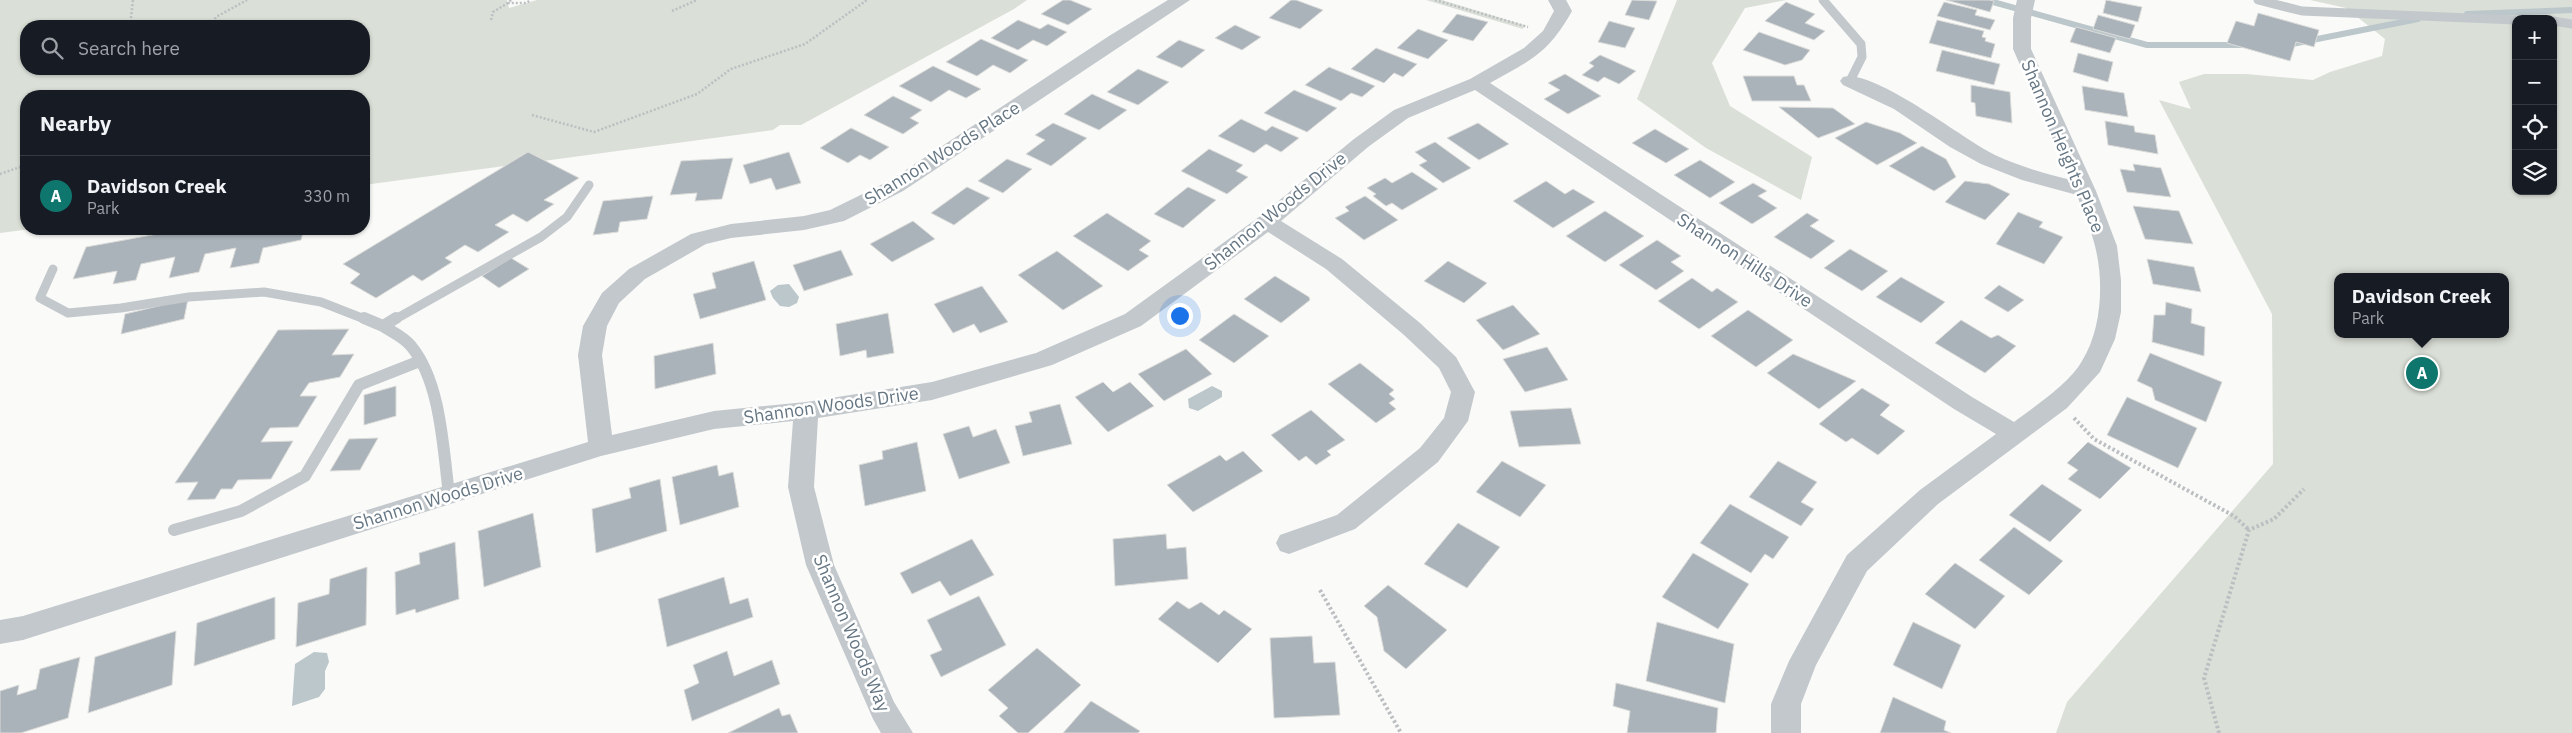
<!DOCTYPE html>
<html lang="en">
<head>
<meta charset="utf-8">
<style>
	body { margin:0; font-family:"IBM Plex Sans",sans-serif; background:#242831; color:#f1f3f6 }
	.controls { position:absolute; right:15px; top:15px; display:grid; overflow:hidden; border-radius:10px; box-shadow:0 1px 4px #0004 }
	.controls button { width:45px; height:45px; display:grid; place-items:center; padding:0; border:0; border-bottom:1px solid #363941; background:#171b24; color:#f1f3f6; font:25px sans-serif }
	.you { position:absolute; left:1179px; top:315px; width:18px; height:18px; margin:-12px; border:4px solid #fff; border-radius:50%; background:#1a73e8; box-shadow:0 0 0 8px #1a73e833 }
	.badge { display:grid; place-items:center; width:32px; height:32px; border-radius:50%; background:#0f766e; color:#fff; font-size:16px; font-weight:700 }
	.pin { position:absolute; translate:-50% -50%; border:2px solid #fff; box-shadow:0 1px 5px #0006 }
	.popup { position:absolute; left:2334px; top:273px; width:175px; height:65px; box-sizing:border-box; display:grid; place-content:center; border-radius:10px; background:#171b24; filter:drop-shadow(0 1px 4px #0005); font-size:16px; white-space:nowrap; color:#9ea1a6 }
	.popup b { font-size:19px; color:#f1f3f6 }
	.popup::after { content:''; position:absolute; left:50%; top:100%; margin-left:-10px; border:10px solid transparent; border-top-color:#171b24 }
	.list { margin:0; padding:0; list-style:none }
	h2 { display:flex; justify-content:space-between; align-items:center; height:65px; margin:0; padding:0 20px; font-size:21px }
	h2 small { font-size:16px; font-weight:400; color:#9ea1a6 }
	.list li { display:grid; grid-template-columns:32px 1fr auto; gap:15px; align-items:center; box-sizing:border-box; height:80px; padding:0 20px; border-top:1px solid #363941 }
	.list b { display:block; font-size:19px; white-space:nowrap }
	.list p { margin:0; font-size:16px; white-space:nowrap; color:#9ea1a6 }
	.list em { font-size:16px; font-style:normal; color:#9ea1a6 }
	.icon { flex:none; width:28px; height:28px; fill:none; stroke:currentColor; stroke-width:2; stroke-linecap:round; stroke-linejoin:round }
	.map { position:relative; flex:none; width:2572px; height:733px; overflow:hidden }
	.search { position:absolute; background:#171b24; box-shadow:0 1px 4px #0004; left:20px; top:20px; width:350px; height:55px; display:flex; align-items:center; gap:12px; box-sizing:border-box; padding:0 18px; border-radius:20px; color:#9ea1a6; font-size:19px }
	.panel { position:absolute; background:#171b24; box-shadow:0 1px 4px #0004; left:20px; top:90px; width:350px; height:145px; border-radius:20px }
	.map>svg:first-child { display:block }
</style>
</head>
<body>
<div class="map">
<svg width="2572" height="733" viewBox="0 0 2572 733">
	<rect width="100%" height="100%" fill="#fafaf8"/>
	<!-- green -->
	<path fill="#dadfd7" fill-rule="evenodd" d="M 0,0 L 507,0 L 509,8 L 537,0 L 1027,0 L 1014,9 L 801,125 L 780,125 L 773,130 L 364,185 L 364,96 L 26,96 L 26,229 L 31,229 L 0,233 ZM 26,26 L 364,26 L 364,69 L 26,69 Z
		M 1426,0 L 1442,0 L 1524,25 L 1523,29 Z
		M 1677,0 L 1786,0 L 1745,8 L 1712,63 L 1730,106 L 1812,157 L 1801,200 L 1706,148 L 1637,99 Z
		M 2310,0 L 2572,0 L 2572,733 L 2056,733 L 2067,702 L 2273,464 L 2272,314 L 2159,100 L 2191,109 L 2179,82 L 2204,74 L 2246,74 L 2313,80 L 2330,72 L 2382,56 L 2385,39 L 2346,8 ZM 2516,19 L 2553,19 L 2553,191 L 2516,191 ZM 2338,277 L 2506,277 L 2506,334 L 2338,334 Z"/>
	<!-- water -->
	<path fill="#bbc7cb" d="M 789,284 L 799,297 L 797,303 L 789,307 L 780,306 L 773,298 L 770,291 L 778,285 Z
		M 1212,386 L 1222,391 L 1222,397 L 1198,411 L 1189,408 L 1188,399 Z
		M 314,652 L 327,653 L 329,662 L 325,671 L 325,689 L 319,697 L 292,706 L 295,664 Z"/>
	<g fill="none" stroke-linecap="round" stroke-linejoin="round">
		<!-- stream -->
		<path stroke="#bbc7cb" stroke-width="6" d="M 1986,0 L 2147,45 L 2243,45
			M 2467,14 L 2572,10
			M 2287,45 L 2418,19"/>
	</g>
	<!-- building -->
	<path fill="#aab3b9" stroke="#dcdcda" d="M 1063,0 L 1070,0 L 1092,9 L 1068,25 L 1041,14 Z
		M 1291,0 L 1296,0 L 1323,10 L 1300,29 L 1269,18 Z
		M 1632,0 L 1657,1 L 1649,20 L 1625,15 Z
		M 1946,0 L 1989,0 L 1994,1 L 1990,12 Z
		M 2106,0 L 2142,7 L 2138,22 L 2103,13 Z
		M 1786,2 L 1815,14 L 1805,23 L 1825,31 L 1814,40 L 1765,21 Z
		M 1944,2 L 1977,10 L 1975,15 L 1995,20 L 1990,30 L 1937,16 Z
		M 2258,13 L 2319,30 L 2314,47 L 2296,42 L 2290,61 L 2227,43 L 2236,21 L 2254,26 Z
		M 1457,14 L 1488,22 L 1473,41 L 1442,32 Z
		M 2098,15 L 2135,25 L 2130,39 L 2093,29 Z
		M 1018,20 L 1040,29 L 1048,24 L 1067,32 L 1047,46 L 1033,40 L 1018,50 L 991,38 Z
		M 1937,20 L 1984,31 L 1982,37 L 1986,38 L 1985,41 L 1995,44 L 1991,58 L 1929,43 Z
		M 1609,21 L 1635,28 L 1625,48 L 1598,42 Z
		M 1235,25 L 1261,37 L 1242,50 L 1215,38 Z
		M 2076,27 L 2116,38 L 2110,53 L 2070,42 Z
		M 1418,29 L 1448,40 L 1428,59 L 1397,48 Z
		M 1759,32 L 1810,50 L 1802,60 L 1785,65 L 1743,50 Z
		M 981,39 L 1028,60 L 1010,73 L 993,65 L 977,76 L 946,62 Z
		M 1179,40 L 1205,50 L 1182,68 L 1156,57 Z
		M 1376,48 L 1417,64 L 1403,77 L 1394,73 L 1384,83 L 1351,69 Z
		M 1942,50 L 2000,64 L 1994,85 L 1936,71 Z
		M 2078,53 L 2113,62 L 2108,82 L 2073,72 Z
		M 1600,55 L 1636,71 L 1619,84 L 1604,77 L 1598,82 L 1582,75 L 1594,66 L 1589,63 Z
		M 933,66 L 981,89 L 966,98 L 949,90 L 931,102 L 899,86 Z
		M 1329,67 L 1375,86 L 1362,97 L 1351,93 L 1341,101 L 1305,85 Z
		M 1138,69 L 1169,82 L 1138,105 L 1107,92 Z
		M 1565,74 L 1601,96 L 1568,114 L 1544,99 L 1560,90 L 1548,83 Z
		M 1743,76 L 1794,76 L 1797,85 L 1804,85 L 1811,101 L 1752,101 Z
		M 1971,85 L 2010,92 L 2012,123 L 1976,116 L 1975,103 L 1971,102 Z
		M 2082,86 L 2124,93 L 2128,117 L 2085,110 Z
		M 1294,90 L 1337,108 L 1307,132 L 1264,113 Z
		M 1092,94 L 1127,110 L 1099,130 L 1064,114 Z
		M 893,96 L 922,110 L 910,118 L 919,123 L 903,134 L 864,115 Z
		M 1779,107 L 1833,108 L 1855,124 L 1818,138 Z
		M 1241,119 L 1266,131 L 1272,126 L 1299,138 L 1281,152 L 1266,144 L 1254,153 L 1218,136 Z
		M 2105,121 L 2134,126 L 2135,132 L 2155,135 L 2158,154 L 2108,145 Z
		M 1866,122 L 1900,133 L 1917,143 L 1877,165 L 1835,138 Z
		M 1053,123 L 1087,138 L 1051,166 L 1026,154 L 1045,140 L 1035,135 Z
		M 1478,123 L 1509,144 L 1479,160 L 1447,138 Z
		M 851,128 L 889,147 L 870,160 L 860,155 L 848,163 L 820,148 Z
		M 1655,129 L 1689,149 L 1666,163 L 1632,143 Z
		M 1435,142 L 1471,168 L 1443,183 L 1419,165 L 1427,161 L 1415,152 Z
		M 1922,146 L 1946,159 L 1956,177 L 1934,191 L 1889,166 Z
		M 1209,149 L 1243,165 L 1236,171 L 1248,177 L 1227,194 L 1181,171 Z
		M 528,152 L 579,178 L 544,200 L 554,204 L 527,222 L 513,214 L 495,225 L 509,232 L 478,252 L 465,245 L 445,258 L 452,262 L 422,281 L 413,275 L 376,298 L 350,283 L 360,274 L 343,264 Z
		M 789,152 L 801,183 L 776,190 L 771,178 L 750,184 L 743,165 Z
		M 733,158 L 722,199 L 695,201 L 697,193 L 670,195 L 681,161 Z
		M 1007,159 L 1032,169 L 1003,193 L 978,181 Z
		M 1700,160 L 1735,182 L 1710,198 L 1674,175 Z
		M 2133,164 L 2161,168 L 2171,197 L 2127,192 L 2120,169 L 2135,171 Z
		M 1412,172 L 1438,189 L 1402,210 L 1392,203 L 1386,206 L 1373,196 L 1376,194 L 1367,188 L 1385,178 L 1392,183 Z
		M 1546,181 L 1565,194 L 1573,189 L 1595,202 L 1553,228 L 1513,201 Z
		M 1965,181 L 1989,184 L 2010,194 L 1985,220 L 1945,202 Z
		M 1753,183 L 1767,191 L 1758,196 L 1777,208 L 1752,224 L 1719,203 Z
		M 967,187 L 990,198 L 954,225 L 931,213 Z
		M 1188,187 L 1216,200 L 1183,228 L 1154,214 Z
		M 653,196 L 647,219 L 620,222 L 618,232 L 593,235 L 603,201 Z
		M 1365,196 L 1398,220 L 1364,240 L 1335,218 L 1349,211 L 1345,207 Z
		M 2133,206 L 2179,211 L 2193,244 L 2145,239 Z
		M 1605,211 L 1644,236 L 1605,262 L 1566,236 Z
		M 2018,212 L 2043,222 L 2039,227 L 2063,237 L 2044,264 L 1996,244 Z
		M 1107,213 L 1151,241 L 1139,250 L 1149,256 L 1128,271 L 1073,236 Z
		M 1807,213 L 1819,220 L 1810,226 L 1835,241 L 1811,259 L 1774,237 Z
		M 913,221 L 935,239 L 892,262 L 870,244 Z
		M 185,229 L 304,229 L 301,240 L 263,248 L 259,263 L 230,268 L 236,248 L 205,254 L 199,272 L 169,278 L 175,257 L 141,264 L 136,280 L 113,284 L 117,271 L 73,279 L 86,247 Z
		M 1657,240 L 1681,256 L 1671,262 L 1684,271 L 1656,290 L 1619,265 Z
		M 1850,249 L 1888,271 L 1862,291 L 1824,268 Z
		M 841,250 L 853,275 L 804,291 L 793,265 Z
		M 1057,251 L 1103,286 L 1063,310 L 1018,275 Z
		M 511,258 L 529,269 L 499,288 L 482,276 Z
		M 2147,259 L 2194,267 L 2201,292 L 2153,284 Z
		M 754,261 L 766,300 L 700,319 L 693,294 L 716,288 L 712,273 Z
		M 1448,261 L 1487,283 L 1464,303 L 1424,281 Z
		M 1275,276 L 1309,297 L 1310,300 L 1281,323 L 1244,299 Z
		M 1901,277 L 1945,302 L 1921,323 L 1876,297 Z
		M 1692,278 L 1712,292 L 1717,288 L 1738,302 L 1699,329 L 1658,301 Z
		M 1999,285 L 2024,300 L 2008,312 L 1984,298 Z
		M 982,286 L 1008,322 L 980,333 L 974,324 L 953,333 L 934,304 Z
		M 188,299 L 184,319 L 121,334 L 125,314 Z
		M 2166,302 L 2192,309 L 2191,323 L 2205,327 L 2204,356 L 2152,342 L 2154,315 L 2165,315 Z
		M 1513,305 L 1540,334 L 1503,350 L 1476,320 Z
		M 1748,310 L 1793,340 L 1756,367 L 1711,336 Z
		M 888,313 L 894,353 L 867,358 L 866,350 L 840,356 L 836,324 Z
		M 1234,314 L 1269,336 L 1234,363 L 1199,340 Z
		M 1961,320 L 1991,338 L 1998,335 L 2016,346 L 1985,373 L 1935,343 Z
		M 349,329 L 332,355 L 354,354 L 340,377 L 309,383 L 300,396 L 317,396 L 298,427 L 270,428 L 261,442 L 293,441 L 271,479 L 238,480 L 232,489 L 221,489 L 215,499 L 187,500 L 198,482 L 175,483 L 278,330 Z
		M 713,343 L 716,374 L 655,389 L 654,356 Z
		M 1547,347 L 1568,380 L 1525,392 L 1503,359 Z
		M 1186,349 L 1212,374 L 1164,401 L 1138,374 Z
		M 2150,353 L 2222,382 L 2206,422 L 2155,400 L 2152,388 L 2137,381 Z
		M 1793,354 L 1856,381 L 1819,409 L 1767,373 Z
		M 1360,363 L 1394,390 L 1389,394 L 1395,399 L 1389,403 L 1396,409 L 1376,423 L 1328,384 Z
		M 1103,382 L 1113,392 L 1130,382 L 1154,406 L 1108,432 L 1075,397 Z
		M 396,386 L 396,416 L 364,425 L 364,395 Z
		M 1862,388 L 1890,405 L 1880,415 L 1905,431 L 1878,455 L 1852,438 L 1846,442 L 1819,424 Z
		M 2127,397 L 2197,428 L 2178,468 L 2107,435 Z
		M 1060,404 L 1072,444 L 1023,456 L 1015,426 L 1032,422 L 1029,412 Z
		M 1571,408 L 1581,444 L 1519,447 L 1510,411 Z
		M 1311,410 L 1345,440 L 1327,451 L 1331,455 L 1316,465 L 1306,456 L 1299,461 L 1271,435 Z
		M 969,426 L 973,437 L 996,429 L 1010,463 L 959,479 L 943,434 Z
		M 378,438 L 360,470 L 330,471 L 349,439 Z
		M 917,442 L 926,491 L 865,506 L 859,465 L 883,459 L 882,451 Z
		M 2088,442 L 2131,468 L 2100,499 L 2068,479 L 2078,470 L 2067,463 Z
		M 1243,451 L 1263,471 L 1193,512 L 1167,485 L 1220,455 L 1226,461 Z
		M 1502,461 L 1546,485 L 1520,517 L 1476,492 Z
		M 1778,461 L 1817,482 L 1801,502 L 1814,509 L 1801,526 L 1749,497 Z
		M 717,465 L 719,476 L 733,472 L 739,507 L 680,525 L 672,477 Z
		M 660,479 L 667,531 L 596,553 L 592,509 L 631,498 L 629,488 Z
		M 2042,484 L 2082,510 L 2050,542 L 2009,515 Z
		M 1730,504 L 1789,537 L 1773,559 L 1765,554 L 1751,573 L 1700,543 Z
		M 533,513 L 541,567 L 484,587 L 478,531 Z
		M 1458,523 L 1500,547 L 1467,588 L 1424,564 Z
		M 2014,527 L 2063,561 L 2029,595 L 1979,560 Z
		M 1166,534 L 1167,549 L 1186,547 L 1188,579 L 1115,586 L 1113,539 Z
		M 972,539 L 994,575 L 950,596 L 940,581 L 912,594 L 900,573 Z
		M 455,542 L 459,599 L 416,613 L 415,609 L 396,615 L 395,572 L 420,564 L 419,553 Z
		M 1693,553 L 1749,584 L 1718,629 L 1662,597 Z
		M 1955,563 L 2005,596 L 1975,629 L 1925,594 Z
		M 367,567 L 366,625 L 296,647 L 298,603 L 329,594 L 330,579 Z
		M 724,577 L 730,604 L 748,598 L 753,617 L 667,647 L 658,599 Z
		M 1388,585 L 1447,630 L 1406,669 L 1384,651 L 1377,617 L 1364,606 Z
		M 979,596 L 1006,645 L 941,677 L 930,655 L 942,650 L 927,620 Z
		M 275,597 L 275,639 L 194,666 L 197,623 Z
		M 1177,601 L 1189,609 L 1201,602 L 1219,615 L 1224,610 L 1252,629 L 1218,663 L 1158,619 Z
		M 1657,622 L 1734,644 L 1725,703 L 1646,681 Z
		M 1913,622 L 1961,645 L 1942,689 L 1893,665 Z
		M 176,631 L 172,685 L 88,713 L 95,657 Z
		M 1312,636 L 1314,663 L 1335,662 L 1340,715 L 1274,718 L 1270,638 Z
		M 1037,648 L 1081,685 L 1028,733 L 1018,733 L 999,716 L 1008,708 L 988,690 Z
		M 727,651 L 734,676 L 772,660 L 780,684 L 692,721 L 684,690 L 699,683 L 693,665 Z
		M 80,657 L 68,718 L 21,733 L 0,733 L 0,691 L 19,685 L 17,695 L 36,689 L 40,669 Z
		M 1616,683 L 1718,708 L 1716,733 L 1627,733 L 1630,711 L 1613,706 Z
		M 1893,697 L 1946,721 L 1944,730 L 1951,733 L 1880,733 Z
		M 1091,701 L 1140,731 L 1138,733 L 1063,733 Z
		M 779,708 L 782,716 L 790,714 L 798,733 L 728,733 Z"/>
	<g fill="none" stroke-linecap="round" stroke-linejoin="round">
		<!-- path-far1 -->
		<path stroke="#bbbfc2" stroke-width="2.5" stroke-dasharray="2 2" stroke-linecap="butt" d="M 511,0 L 508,3 L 526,3 L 531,0
			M 1435,0 L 1528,27
			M 672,11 L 697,0
			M 491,20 L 493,12 L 508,3
			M 130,26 L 133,0
			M 211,26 L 216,17 L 247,0
			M 532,115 L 594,132 L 697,94 L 731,69 L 805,44 L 867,0
			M 0,174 L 26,165"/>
		<!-- path -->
		<path stroke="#bbbfc2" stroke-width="4" stroke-dasharray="2.5 2.5" stroke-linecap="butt" d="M 2074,418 L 2094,439 L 2234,516 L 2249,530
			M 1320,590 L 1401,733
			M 2219,733 L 2204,678 L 2249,530 L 2274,519 L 2304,489"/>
		<!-- lane-far1 -->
		<path stroke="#c3c8cc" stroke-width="9" d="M 1823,0 L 1861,44 L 1862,57 L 1850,81
			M 2258,0 L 2302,11 L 2516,20
			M 2553,21 L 2572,24
			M 53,269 L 40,298 L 68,313 L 121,308 L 189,297 L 264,292 L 321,302 L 367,320
			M 394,320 L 541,237 L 567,217 L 589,185"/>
		<!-- lane -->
		<path stroke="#c3c8cc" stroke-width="12" d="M 364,318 L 383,326
			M 396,318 L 383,326 C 392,332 404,337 411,346 C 441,382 443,449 449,494
			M 174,530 L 241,511 L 305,476 L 359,385 L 420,361"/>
		<!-- street -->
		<path fill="#c3c8cc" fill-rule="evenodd" d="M 1168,0 L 1190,0 L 903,191 L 844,221 L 804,230 L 731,238 L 706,244 L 645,279 L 619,303 L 607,326 L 602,355 L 612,435 L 714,411 L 806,402 L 932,382 L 1036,353 L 1125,314 L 1259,217 L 1354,139 L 1394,110 L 1470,79 L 1524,48 L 1543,31 L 1554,11 L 1548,0 L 1566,0 L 1572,11 C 1548,54 1531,60 1490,83 L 1972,397 L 2014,422 C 2035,406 2069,384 2082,361 C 2102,329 2104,281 2095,246 C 2091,229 2083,212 2077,195 L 2022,180 L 1981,164 L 1950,147 L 1894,109 L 1843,85 L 1840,81 L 1843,77 C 1875,69 1962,139 1995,155 C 2019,166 2045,174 2071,180 L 2013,49 L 2013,18 L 2017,0 L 2035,0 L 2031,18 L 2031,49 L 2096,191 L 2117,246 L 2121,280 L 2121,312 L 2115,339 L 2100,372 L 2067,408 L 1938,504 L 1867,571 L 1816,665 L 1801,704 L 1801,733 L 1771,733 L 1771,704 L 1789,661 L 1847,555 L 1920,490 L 1996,434 L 1954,409 L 1475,90 L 1408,118 L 1368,147 L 1281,221 L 1342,259 L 1420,323 L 1456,357 L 1475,392 L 1468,421 L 1438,462 L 1355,529 L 1289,554 L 1280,551 L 1276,543 L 1280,535 L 1337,515 L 1420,448 L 1444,418 L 1451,392 L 1439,368 L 1404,335 L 1326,269 L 1268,232 L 1141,326 L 1052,365 L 932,400 L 818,418 L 814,487 L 834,565 L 894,702 L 913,733 L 881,733 L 873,719 L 806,565 L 788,487 L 793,421 L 714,429 L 601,456 L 23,640 L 0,644 L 0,620 L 23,616 L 588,442 L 578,355 L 583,326 L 602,293 L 629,269 L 691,234 L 731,224 L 804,216 L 830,210 L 889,181 L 1109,36 Z"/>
	</g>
	<g text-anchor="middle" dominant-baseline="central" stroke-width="5" stroke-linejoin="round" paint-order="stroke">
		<!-- street labels -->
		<g font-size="18" fill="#657683" stroke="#fff">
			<text transform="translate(2063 146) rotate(67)">Shannon Heights Place</text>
			<text transform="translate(942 153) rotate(-32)">Shannon Woods Place</text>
			<text transform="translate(1275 211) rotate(-39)">Shannon Woods Drive</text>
			<text transform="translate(1745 260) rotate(33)">Shannon Hills Drive</text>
			<text transform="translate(831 405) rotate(-8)">Shannon Woods Drive</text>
			<text transform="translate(438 498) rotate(-17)">Shannon Woods Drive</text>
			<text transform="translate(852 633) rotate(67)">Shannon Woods Way</text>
		</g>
	</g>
</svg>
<div class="controls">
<button>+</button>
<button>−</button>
<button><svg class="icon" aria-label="locate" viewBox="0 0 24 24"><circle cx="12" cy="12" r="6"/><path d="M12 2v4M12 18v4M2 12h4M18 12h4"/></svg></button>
<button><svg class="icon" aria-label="layers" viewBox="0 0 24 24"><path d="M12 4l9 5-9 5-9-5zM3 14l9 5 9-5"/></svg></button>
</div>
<div class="you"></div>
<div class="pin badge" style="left:2422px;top:373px">A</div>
<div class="popup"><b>Davidson Creek</b>Park</div>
<div class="search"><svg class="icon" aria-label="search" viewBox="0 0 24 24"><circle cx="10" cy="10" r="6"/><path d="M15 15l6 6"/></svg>Search here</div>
<section class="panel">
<h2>Nearby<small></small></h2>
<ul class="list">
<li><span class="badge">A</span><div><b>Davidson Creek</b><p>Park</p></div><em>330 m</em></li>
</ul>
</section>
</div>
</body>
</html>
